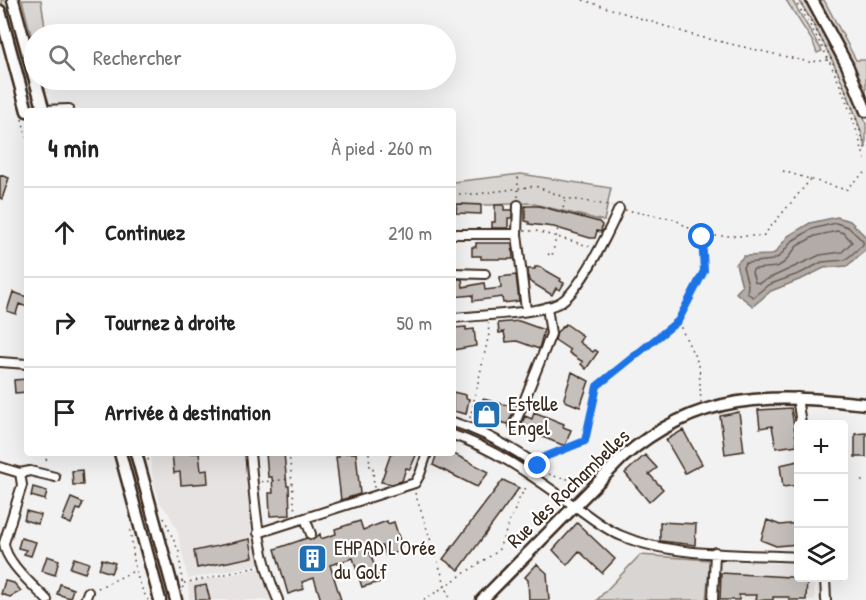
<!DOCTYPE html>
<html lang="fr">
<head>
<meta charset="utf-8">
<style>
	body { margin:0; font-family:"Patrick Hand",sans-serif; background:#f2f2f2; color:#222 }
	.controls { position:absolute; right:18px; bottom:18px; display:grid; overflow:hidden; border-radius:6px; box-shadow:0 6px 24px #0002 }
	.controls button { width:54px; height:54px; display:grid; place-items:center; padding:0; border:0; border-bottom:2px solid #e0e0e0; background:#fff; color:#222; font:30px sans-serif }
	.stop { position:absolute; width:18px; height:18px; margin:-14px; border:4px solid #1a73e8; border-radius:50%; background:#fff }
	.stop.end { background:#1a73e8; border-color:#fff; box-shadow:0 2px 6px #0008 }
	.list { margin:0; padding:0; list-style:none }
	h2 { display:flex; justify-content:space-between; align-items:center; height:78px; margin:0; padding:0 24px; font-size:26px }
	h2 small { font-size:20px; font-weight:400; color:#767676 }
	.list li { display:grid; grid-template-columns:39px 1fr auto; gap:18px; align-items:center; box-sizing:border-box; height:90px; padding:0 24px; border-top:2px solid #e0e0e0 }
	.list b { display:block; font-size:22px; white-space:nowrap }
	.list em { font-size:20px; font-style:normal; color:#767676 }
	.icon { flex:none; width:33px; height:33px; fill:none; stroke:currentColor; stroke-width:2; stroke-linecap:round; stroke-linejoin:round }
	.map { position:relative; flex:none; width:866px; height:600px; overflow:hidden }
	.search { position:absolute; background:#fff; box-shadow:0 6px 24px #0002; left:24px; top:24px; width:432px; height:66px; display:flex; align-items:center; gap:15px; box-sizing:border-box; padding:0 21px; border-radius:33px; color:#767676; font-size:22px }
	.panel { position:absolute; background:#fff; box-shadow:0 6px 24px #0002; left:24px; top:108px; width:432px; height:348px; border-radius:6px }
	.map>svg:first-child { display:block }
</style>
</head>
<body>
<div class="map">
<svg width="866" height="600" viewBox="0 0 866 600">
	<rect width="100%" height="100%" fill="#f3f2f2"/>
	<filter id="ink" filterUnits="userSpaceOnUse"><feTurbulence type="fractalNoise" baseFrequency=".0167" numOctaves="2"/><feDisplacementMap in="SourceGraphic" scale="12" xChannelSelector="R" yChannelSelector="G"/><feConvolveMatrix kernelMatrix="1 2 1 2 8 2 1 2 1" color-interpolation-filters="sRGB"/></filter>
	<g filter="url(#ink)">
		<!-- built -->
		<path fill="#e6e3e2" d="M 150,453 L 246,453 L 251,518 L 261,564 L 188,579 L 177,530 L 169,514 L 160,503 L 152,476 Z
			M 710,560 L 798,564 L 798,578 L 814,578 L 815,600 L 706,600 Z
			M 262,568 L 272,600 L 189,600 L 188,583 Z"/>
		<!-- green -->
		<path fill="#d8d5d2" stroke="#8a8078" stroke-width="1.5" d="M 1,0 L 9,0 L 39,111 L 31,111 Z
			M 22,0 L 41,0 L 46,34 L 34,34 L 34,47 Z
			M 786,0 L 792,0 L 822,51 L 817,53 L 813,42 Z
			M 799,0 L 806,0 L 833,45 L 860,107 L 866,124 L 866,148 C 851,95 828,47 799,0 Z
			M 817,0 L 824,0 L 856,60 L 866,60 L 866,100 L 847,54 Z
			M 521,174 L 611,188 L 604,221 L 530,203 L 489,205 L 453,204 L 453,182 Z
			M 640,555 L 710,560 L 706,600 L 597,600 Z"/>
		<!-- water -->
		<path fill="#b2aba7" stroke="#827770" stroke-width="1.5" d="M 837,217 L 850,221 L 866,237 L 866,250 L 847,266 L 824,268 L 804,278 L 771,291 L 753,306 L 736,293 L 742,286 L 736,264 L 744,256 L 771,255 L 776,252 L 788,236 L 810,223 Z"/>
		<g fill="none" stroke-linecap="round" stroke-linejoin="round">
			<!-- shore -->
			<path stroke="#6b5e55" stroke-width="1.5" d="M 836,223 L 848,227 L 863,241 L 863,245 L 845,260 L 822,262 L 801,273 L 768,285 L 753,297 L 747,293 L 748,285 L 743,267 L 746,263 L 773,260 L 780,256 L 792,241 L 812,229 Z
				M 837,231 L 844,233 L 852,242 L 842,252 L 820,255 L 759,283 L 755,282 L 752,272 L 754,269 L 777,267 L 785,262 L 797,246 L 815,236 Z"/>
		</g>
		<!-- building -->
		<path fill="#c6c0bd" stroke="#3b2a1e" stroke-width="1.5" d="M 0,175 L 9,178 L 2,199 L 0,198 Z
			M 457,204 L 481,205 L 481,214 L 456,213 Z
			M 495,205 L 504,205 L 504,210 L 512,210 L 512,218 L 508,218 L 508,228 L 492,228 L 492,222 L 495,222 Z
			M 525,206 L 539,206 L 599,222 L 602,225 L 601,232 L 597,231 L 595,238 L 590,238 L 554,227 L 529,224 L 529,222 L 525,221 Z
			M 476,243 L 512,243 L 513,259 L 481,259 L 481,256 L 472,256 L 472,247 L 476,247 Z
			M 535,267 L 540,267 L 561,279 L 560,281 L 564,283 L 560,290 L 556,288 L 552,295 L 529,281 L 528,269 L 535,269 Z
			M 516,275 L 519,301 L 503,303 L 502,297 L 473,301 L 473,295 L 453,297 L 453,288 L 455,288 L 454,279 L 462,279 L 463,287 L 484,283 L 485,290 L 501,288 L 500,277 Z
			M 13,292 L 27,297 L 27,307 L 19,304 L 16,314 L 7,311 Z
			M 519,321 L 544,330 L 539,349 L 517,341 L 506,342 L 504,332 L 499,333 L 498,323 Z
			M 566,324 L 583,336 L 579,342 L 593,352 L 595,350 L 598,352 L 586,369 L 581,364 L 583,362 L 569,353 L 570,350 L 555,340 L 557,332 Z
			M 466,327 L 466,330 L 474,329 L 476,346 L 453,350 L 453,328 Z
			M 572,372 L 589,381 L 580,407 L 565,401 L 564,398 Z
			M 27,379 L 27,392 L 15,393 L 14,380 Z
			M 453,392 L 466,395 L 466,398 L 469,399 L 466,414 L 453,411 Z
			M 483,399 L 515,407 L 508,424 L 479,416 Z
			M 791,408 L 797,445 L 776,448 L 772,426 L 760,428 L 758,410 Z
			M 534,412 L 564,424 L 563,427 L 571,430 L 565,446 L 520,428 L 525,416 L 532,419 Z
			M 739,412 L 744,451 L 725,454 L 720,416 Z
			M 683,430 L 702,464 L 685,473 L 666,440 Z
			M 866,433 L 866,457 L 855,457 L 855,434 Z
			M 172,453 L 199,453 L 201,471 L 207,470 L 208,483 L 181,485 L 180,472 L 174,473 Z
			M 266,453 L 284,453 L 287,486 L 289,486 L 290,515 L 270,516 L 269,493 L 273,493 L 272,477 L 268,477 Z
			M 339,453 L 356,453 L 360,494 L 341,500 L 336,457 L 339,457 Z
			M 391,453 L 417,453 L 410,469 L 406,468 L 402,481 L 392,484 L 381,482 Z
			M 437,453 L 452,453 L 489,472 L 477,487 L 433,465 Z
			M 645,455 L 657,468 L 649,474 L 663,489 L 649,502 L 625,473 Z
			M 798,461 L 798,485 L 783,487 L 780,465 Z
			M 82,470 L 83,485 L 73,485 L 72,471 Z
			M 503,480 L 519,488 L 459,570 L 443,559 Z
			M 33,487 L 47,491 L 45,500 L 31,496 Z
			M 71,498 L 83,503 L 80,510 L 77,509 L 71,524 L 62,520 Z
			M 26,511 L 41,515 L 38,524 L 24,520 Z
			M 767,520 L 780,525 L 798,523 L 798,544 L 776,546 L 761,540 Z
			M 360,521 L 363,530 L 387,521 L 388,524 L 394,522 L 402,547 L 396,549 L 397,552 L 386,556 L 382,546 L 369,550 L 380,582 L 362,587 L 353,558 L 330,565 L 341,600 L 321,600 L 314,578 L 302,582 L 304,589 L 288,594 L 275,549 L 307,538 L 313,540 L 320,534 L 321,539 L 336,534 L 335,529 Z
			M 660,522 L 696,524 L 695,545 L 660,541 Z
			M 577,523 L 615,559 L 602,573 L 579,551 L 567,565 L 553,550 Z
			M 21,538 L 36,542 L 31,556 L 24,554 L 26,550 L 18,548 Z
			M 250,539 L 253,557 L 197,568 L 194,551 Z
			M 47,556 L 59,560 L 55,575 L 42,571 Z
			M 74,558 L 89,563 L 85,573 L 70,568 Z
			M 102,559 L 115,563 L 111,573 L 99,569 Z
			M 537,564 L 547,573 L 549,600 L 529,600 L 528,580 L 525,577 Z
			M 721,573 L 807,578 L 806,600 L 789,600 L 789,597 L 773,597 L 773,600 L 756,600 L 757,595 L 739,595 L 739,600 L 720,600 Z
			M 5,581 L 14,583 L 21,591 L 10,597 L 1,594 Z
			M 60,584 L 73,589 L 70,598 L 57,594 Z
			M 206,585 L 210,600 L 196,600 L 195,587 Z"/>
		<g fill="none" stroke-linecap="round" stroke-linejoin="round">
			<defs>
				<path id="minor" d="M 43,110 L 69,109
					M 518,205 L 517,234 L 526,310
					M 453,234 L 517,234
					M 453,273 L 485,274
					M 453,318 C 479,315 538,314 559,303 C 580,292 609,231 619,209
					M 0,362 L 27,364
					M 797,397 L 801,424
					M 453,422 C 485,432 511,447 538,466
					M 514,426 L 551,334 L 547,307
					M 453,435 C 499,450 540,482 579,509 C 593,519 606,530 622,536 C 671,557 745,554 798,557
					M 250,453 C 255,502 257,554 278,600
					M 0,467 L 20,473
					M 20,473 L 22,485 L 4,543 C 5,562 34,586 47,600
					M 20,473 L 30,471 L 55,477
					M 305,518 L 311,534
					M 258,533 L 415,483 L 420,474 L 427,453
					M 825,578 L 826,600
					M 85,600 L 88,592
					M 713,600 L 715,552"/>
				<path id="major" d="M 13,0 L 34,77
					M 812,0 L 847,65 L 866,111
					M 0,11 L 27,111
					M 35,80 L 44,111
					M 120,453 L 160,600
					M 136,453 L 176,600
					M 482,600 L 622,458 C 699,391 770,394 866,404"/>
			</defs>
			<!-- minor casing -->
			<use href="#minor" stroke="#3b2a1e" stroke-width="12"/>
			<!-- major casing -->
			<use href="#major" stroke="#3b2a1e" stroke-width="15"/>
			<!-- path -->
			<path stroke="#3b2a1e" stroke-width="1.5" stroke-dasharray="1.5 4.5" stroke-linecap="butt" d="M 583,0 L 696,36 L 809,62 L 828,60
				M 794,0 C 828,50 851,105 866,164
				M 798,0 C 828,48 852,97 866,152
				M 22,119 L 27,139
				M 783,171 L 846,190 L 852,183 L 866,172
				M 453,194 L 477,194 L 535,186 L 566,198 L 612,206
				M 518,197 L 518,177
				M 625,210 L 674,219 L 702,236 L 763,236 L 811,179
				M 562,214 L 565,199
				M 524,231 L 536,231 L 592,247
				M 548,254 L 552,256 L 558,228
				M 678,322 L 699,365 L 701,403
				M 470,418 L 489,334 L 488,323
				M 47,453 L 46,459 L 48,463
				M 147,453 L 149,464
				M 289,453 L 295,512
				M 369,453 L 370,468 L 373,468 L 374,488
				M 542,458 L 585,441 L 597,386 L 678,321 L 704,271 L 702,237
				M 544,471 C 555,480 572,476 583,486
				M 861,481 L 866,481
				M 261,482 L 291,479
				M 415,493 L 449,596 L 453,600
				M 164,518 L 179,552 L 183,590
				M 130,530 C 135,557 132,574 148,600
				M 184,583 L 258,567
				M 98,588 L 134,571
				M 424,600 L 498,551 L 520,497 L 527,486"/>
			<!-- minor -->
			<use href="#minor" stroke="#fff" stroke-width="8"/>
			<!-- major -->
			<use href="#major" stroke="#fff" stroke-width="10"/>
		</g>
	</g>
	<g fill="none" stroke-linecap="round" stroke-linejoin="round" filter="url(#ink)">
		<!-- route -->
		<path stroke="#1a73e8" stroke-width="8" d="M 538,466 L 542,458 L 585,441 L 597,386 L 678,321 L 704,271 L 702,237"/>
	</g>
	<!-- icons -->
	<defs>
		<symbol id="shop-square" viewBox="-11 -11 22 22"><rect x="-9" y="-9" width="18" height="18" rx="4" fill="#1f6fb2" stroke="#fff"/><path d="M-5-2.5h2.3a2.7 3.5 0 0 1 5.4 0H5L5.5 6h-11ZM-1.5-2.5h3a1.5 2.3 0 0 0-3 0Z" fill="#fff"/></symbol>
		<symbol id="building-square" viewBox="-11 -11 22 22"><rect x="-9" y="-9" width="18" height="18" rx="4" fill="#1f6fb2" stroke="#fff"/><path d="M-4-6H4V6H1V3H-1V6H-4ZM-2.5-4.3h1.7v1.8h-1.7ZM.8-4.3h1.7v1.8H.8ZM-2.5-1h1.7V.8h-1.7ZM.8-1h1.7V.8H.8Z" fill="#fff"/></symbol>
	</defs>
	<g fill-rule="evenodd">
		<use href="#shop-square" x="470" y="398" width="33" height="33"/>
		<use href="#building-square" x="296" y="542" width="33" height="33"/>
	</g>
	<g text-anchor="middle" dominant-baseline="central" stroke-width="4.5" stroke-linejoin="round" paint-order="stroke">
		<!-- poi labels -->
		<g font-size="21" fill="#3b2a1e" stroke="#fff" text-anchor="start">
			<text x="508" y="403">Estelle<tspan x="508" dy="24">Engel</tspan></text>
			<text x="334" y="547">EHPAD L'Orée<tspan x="334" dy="24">du Golf</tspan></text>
		</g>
		<!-- street labels -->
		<g font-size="21" fill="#3b2a1e" stroke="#fff">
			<text transform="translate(568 488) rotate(-44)">Rue des Rochambelles</text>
		</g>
	</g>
</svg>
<div class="controls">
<button>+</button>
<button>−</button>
<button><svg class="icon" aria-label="layers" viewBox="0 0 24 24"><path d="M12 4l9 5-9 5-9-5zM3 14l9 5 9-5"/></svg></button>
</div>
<div class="stop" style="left:702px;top:237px"></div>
<div class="stop end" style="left:538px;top:466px"></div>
<div class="search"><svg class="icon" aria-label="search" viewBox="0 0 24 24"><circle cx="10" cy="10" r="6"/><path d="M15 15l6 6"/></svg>Rechercher</div>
<section class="panel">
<h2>4 min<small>À pied · 260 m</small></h2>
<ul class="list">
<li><svg class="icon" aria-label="ahead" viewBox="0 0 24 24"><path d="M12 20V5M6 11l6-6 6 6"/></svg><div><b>Continuez</b></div><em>210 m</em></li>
<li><svg class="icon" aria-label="right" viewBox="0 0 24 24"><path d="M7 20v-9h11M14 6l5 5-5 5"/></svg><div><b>Tournez à droite</b></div><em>50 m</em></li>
<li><svg class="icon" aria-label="arrive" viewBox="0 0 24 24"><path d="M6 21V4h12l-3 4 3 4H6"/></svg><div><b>Arrivée à destination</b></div></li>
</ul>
</section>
</div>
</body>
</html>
